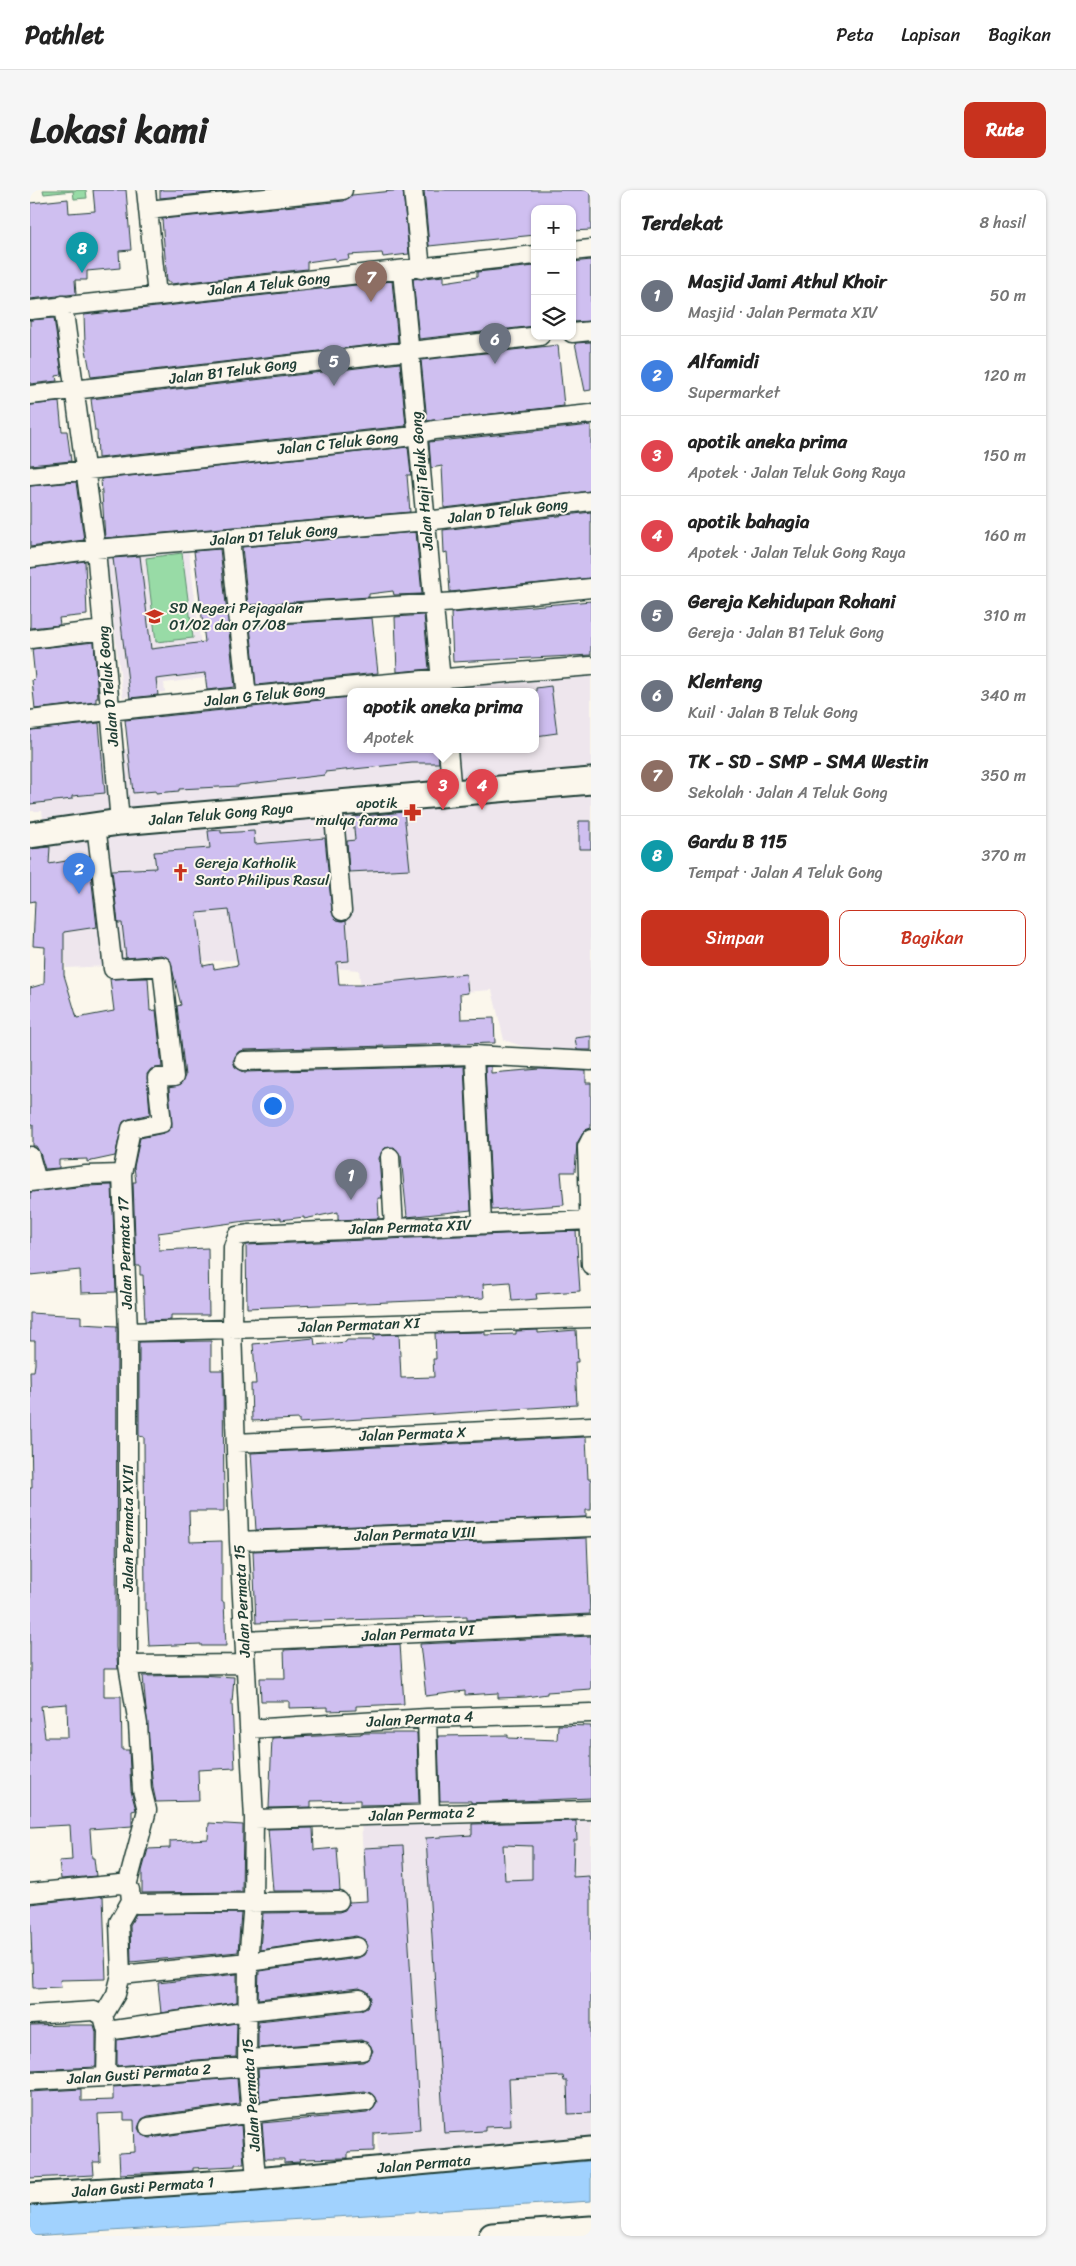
<!DOCTYPE html>
<html lang="id">
<head>
<meta charset="utf-8">
<style>
	body { margin:0; font-family:Sriracha,sans-serif; background:#f6f6f6; color:#222 }
	.controls { position:absolute; right:15px; top:15px; display:grid; overflow:hidden; border-radius:10px; box-shadow:0 1px 4px #0004 }
	.controls button { width:45px; height:45px; display:grid; place-items:center; padding:0; border:0; border-bottom:1px solid #e0e0e0; background:#fff; color:#222; font:25px sans-serif }
	.you { position:absolute; left:242px; top:915px; width:18px; height:18px; margin:-12px; border:4px solid #fff; border-radius:50%; background:#1a73e8; box-shadow:0 0 0 8px #1a73e833 }
	.badge { display:grid; place-items:center; width:32px; height:32px; border-radius:50%; background:#c8321e; color:#fff; font-size:16px; font-weight:700 }
	.pin { position:absolute; translate:-50% -41px; filter:drop-shadow(0 1px 2px #0008) }
	.pin::after { content:''; position:absolute; top:26px; width:18px; height:15px; background:inherit; clip-path:polygon(0 0,100% 0,50% 100%) }
	.popup { position:absolute; left:317px; top:498px; width:192px; height:65px; box-sizing:border-box; display:grid; place-content:center; border-radius:10px; background:#fff; filter:drop-shadow(0 1px 4px #0005); font-size:16px; white-space:nowrap; color:#767676 }
	.popup b { font-size:19px; color:#222 }
	.popup::after { content:''; position:absolute; left:50%; top:100%; margin-left:-10px; border:10px solid transparent; border-top-color:#fff }
	.list { margin:0; padding:0; list-style:none }
	h2 { display:flex; justify-content:space-between; align-items:center; height:65px; margin:0; padding:0 20px; font-size:21px }
	h2 small { font-size:16px; font-weight:400; color:#767676 }
	.list li { display:grid; grid-template-columns:32px 1fr auto; gap:15px; align-items:center; box-sizing:border-box; height:80px; padding:0 20px; border-top:1px solid #e0e0e0 }
	.list b { display:block; font-size:19px; white-space:nowrap }
	.list p { margin:0; font-size:16px; white-space:nowrap; color:#767676 }
	.list em { font-size:16px; font-style:normal; color:#767676 }
	.actions { display:flex; gap:10px; padding:15px 20px }
	.actions a { flex:1; padding:11px 0; border:1px solid #c8321e; border-radius:10px; text-align:center; font-size:18px; color:#c8321e }
	.actions .main { background:#c8321e; color:#fff }
	.icon { flex:none; width:28px; height:28px; fill:none; stroke:currentColor; stroke-width:2; stroke-linecap:round; stroke-linejoin:round }
	.map { position:relative; flex:none; width:561px; height:2046px; overflow:hidden; border-radius:10px }
	header { display:flex; align-items:center; gap:30px; box-sizing:border-box; height:70px; padding:0 25px; background:#fff; border-bottom:1px solid #e0e0e0 }
	header strong { font-size:24px }
	nav { display:flex; gap:28px; margin-inline-start:auto; font-size:18px }
	.intro { display:flex; align-items:center; justify-content:space-between; box-sizing:border-box; height:120px; padding:0 30px }
	h1 { margin:0; font-size:35px }
	.button { padding:12px 22px; border-radius:10px; background:#c8321e; color:#fff; font-size:18px; font-weight:700 }
	main { display:flex; gap:30px; padding:0 30px }
	aside { flex:1; background:#fff; border-radius:10px; box-shadow:0 1px 4px #0004 }
	.map>svg:first-child { display:block }
</style>
</head>
<body>
<header>
<strong>Pathlet</strong>
<nav><a>Peta</a><a>Lapisan</a><a>Bagikan</a></nav>
</header>
<div class="intro"><h1>Lokasi kami</h1><a class="button">Rute</a></div>
<main>
<div class="map">
<svg width="561" height="2046" viewBox="0 0 561 2046">
	<rect width="100%" height="100%" fill="#fbf7ec"/>
	<filter id="ink" filterUnits="userSpaceOnUse"><feTurbulence type="fractalNoise" baseFrequency=".02" numOctaves="2"/><feDisplacementMap in="SourceGraphic" scale="10" xChannelSelector="R" yChannelSelector="G"/><feConvolveMatrix kernelMatrix="1 2 1 2 8 2 1 2 1" color-interpolation-filters="sRGB"/></filter>
	<g filter="url(#ink)">
		<!-- built -->
		<path fill="#eee6ed" d="M 158,355 L 175,488 L 134,493 L 135,502 L 93,507 L 75,366 Z
			M 561,475 L 561,871 L 521,866 L 474,850 L 462,800 L 332,809 L 329,780 L 207,770 L 36,778 L 12,621 L 0,621 L 0,569 L 320,536 L 320,559 L 506,559 L 506,501 L 407,501 L 404,491 Z
			M 561,1620 L 561,1967 L 349,1983 L 331,1630 Z"/>
		<!-- green -->
		<path fill="#98dba6" stroke="#5c8c6d" d="M 13,0 L 56,0 L 57,8 L 44,9 L 43,1 L 14,4 Z
			M 152,363 L 163,448 L 126,452 L 116,368 Z"/>
		<!-- water -->
		<path fill="#a1d2fe" stroke="#6d96ad" d="M 561,1971 L 561,2011 L 0,2046 L 0,2009 Z"/>
		<!-- building -->
		<path fill="#cfbff0" stroke="#1f3d34" fill-rule="evenodd" d="M 63,0 L 96,0 L 101,60 L 89,61 L 90,78 L 57,81 L 57,90 L 45,90 L 46,104 L 0,109 L 0,13 L 38,9 L 39,23 L 65,21 Z
			M 130,0 L 209,0 L 130,8 Z
			M 373,0 L 379,64 L 353,67 L 352,63 L 318,65 L 319,69 L 305,71 L 305,68 L 277,72 L 277,79 L 141,94 L 141,92 L 137,92 L 132,29 L 314,11 L 322,5 Z
			M 394,0 L 561,0 L 561,40 L 542,41 L 542,19 L 505,19 L 505,45 L 399,56 Z
			M 561,70 L 561,131 L 542,132 L 542,72 Z
			M 505,76 L 505,136 L 389,149 L 383,89 L 414,86 L 414,92 L 447,87 L 447,82 Z
			M 362,91 L 368,152 L 61,187 L 55,154 L 54,125 Z
			M 24,128 L 32,185 L 26,186 L 27,191 L 0,194 L 0,130 Z
			M 561,152 L 561,200 L 555,201 L 545,153 Z
			M 528,155 L 534,216 L 397,231 L 391,170 Z
			M 370,173 L 376,236 L 68,268 L 67,241 L 65,241 L 61,209 Z
			M 29,212 L 32,241 L 37,241 L 41,271 L 0,275 L 0,215 Z
			M 561,235 L 561,301 L 414,318 L 412,276 L 401,278 L 399,252 Z
			M 378,257 L 381,285 L 377,285 L 380,322 L 75,348 L 71,289 Z
			M 46,292 L 54,350 L 0,357 L 0,296 Z
			M 561,322 L 561,388 L 420,402 L 417,362 L 414,363 L 413,340 Z
			M 386,342 L 392,404 L 364,405 L 363,401 L 339,404 L 339,407 L 218,415 L 212,357 Z
			M 190,359 L 205,497 L 177,500 L 175,483 L 126,489 L 128,505 L 100,508 L 83,368 L 110,366 L 121,459 L 175,452 L 164,361 Z
			M 55,371 L 57,425 L 29,428 L 30,435 L 0,438 L 0,378 Z
			M 561,411 L 561,465 L 423,472 L 421,423 Z
			M 394,425 L 399,479 L 367,482 L 365,427 Z
			M 342,428 L 348,483 L 226,495 L 220,436 Z
			M 64,452 L 68,508 L 66,508 L 66,512 L 5,519 L 2,490 L 5,489 L 2,459 Z
			M 521,496 L 527,543 L 506,546 L 506,498 Z
			M 320,507 L 320,559 L 408,559 L 409,573 L 382,573 L 295,582 L 295,585 L 209,595 L 209,596 L 149,599 L 149,601 L 126,603 L 126,601 L 103,603 L 95,530 Z
			M 69,533 L 75,603 L 42,606 L 42,609 L 0,614 L 0,540 Z
			M 374,622 L 380,679 L 319,682 L 317,651 L 325,650 L 323,627 Z
			M 549,631 L 561,631 L 561,659 L 549,659 Z
			M 191,640 L 191,643 L 224,641 L 225,654 L 295,648 L 302,722 L 307,730 L 316,730 L 319,771 L 307,772 L 309,795 L 330,795 L 436,784 L 438,803 L 430,804 L 431,829 L 464,828 L 465,853 L 214,860 L 208,862 L 203,871 L 205,877 L 214,882 L 434,876 L 441,1020 L 377,1027 L 371,966 L 364,957 L 355,958 L 349,968 L 352,1008 L 348,1008 L 349,1028 L 308,1030 L 308,1022 L 274,1029 L 274,1027 L 251,1030 L 251,1028 L 216,1031 L 128,1043 L 129,1060 L 178,1058 L 179,1125 L 141,1125 L 141,1130 L 115,1131 L 113,1085 L 110,1085 L 110,1076 L 106,1076 L 103,992 L 106,992 L 104,977 L 110,948 L 134,943 L 142,937 L 139,898 L 150,895 L 155,886 L 147,816 L 151,815 L 140,770 L 131,765 L 96,768 L 92,733 L 88,733 L 82,680 L 126,678 L 124,662 L 180,658 L 178,641 ZM 199,720 L 208,775 L 184,779 L 183,774 L 173,776 L 167,723 Z
			M 20,657 L 19,674 L 59,667 L 67,737 L 34,742 L 34,785 L 47,828 L 84,821 L 80,789 L 118,788 L 120,821 L 126,820 L 132,877 L 121,879 L 117,884 L 120,924 L 99,929 L 93,932 L 85,966 L 57,972 L 57,969 L 29,970 L 29,978 L 15,979 L 10,963 L 6,956 L 3,956 L 3,934 L 0,934 L 0,798 L 14,794 L 15,757 L 3,756 L 5,711 L 0,712 L 0,659 Z
			M 561,846 L 561,860 L 547,860 L 545,848 Z
			M 461,876 L 461,883 L 510,879 L 556,881 L 556,893 L 561,893 L 561,938 L 555,940 L 547,953 L 545,982 L 531,982 L 534,1015 L 462,1020 L 455,877 Z
			M 82,995 L 86,1102 L 51,1103 L 50,1080 L 0,1085 L 0,1002 L 57,996 Z
			M 546,1041 L 550,1101 L 506,1104 L 507,1109 L 482,1111 L 480,1092 L 453,1094 L 454,1108 L 217,1118 L 216,1055 Z
			M 0,1123 L 51,1126 L 51,1134 L 87,1136 L 86,1457 L 88,1479 L 74,1479 L 74,1506 L 91,1506 L 92,1560 L 99,1560 L 101,1601 L 106,1620 L 102,1621 L 102,1636 L 60,1639 L 62,1668 L 64,1668 L 66,1686 L 31,1689 L 29,1671 L 42,1670 L 40,1635 L 0,1637 L 0,1298 L 2,1298 L 0,1181 L 4,1181 L 5,1174 L 5,1151 L 0,1151 ZM 37,1514 L 38,1547 L 15,1547 L 11,1516 Z
			M 508,1140 L 508,1143 L 546,1140 L 548,1172 L 545,1172 L 547,1215 L 269,1233 L 269,1229 L 222,1231 L 221,1194 L 226,1194 L 223,1154 L 284,1148 L 285,1155 L 316,1152 L 316,1150 L 344,1150 L 344,1145 L 369,1144 L 371,1188 L 404,1187 L 403,1169 L 406,1169 L 405,1143 L 455,1142 L 455,1145 L 486,1144 L 486,1141 Z
			M 181,1151 L 181,1180 L 193,1180 L 194,1321 L 159,1321 L 160,1352 L 192,1351 L 192,1412 L 194,1412 L 196,1456 L 171,1456 L 171,1454 L 119,1456 L 117,1420 L 115,1420 L 114,1247 L 109,1246 L 109,1152 Z
			M 556,1247 L 558,1289 L 561,1289 L 561,1320 L 556,1320 L 556,1327 L 226,1340 L 221,1263 Z
			M 557,1348 L 560,1424 L 437,1430 L 437,1426 L 226,1433 L 223,1361 Z
			M 561,1446 L 561,1499 L 517,1502 L 517,1504 L 496,1507 L 468,1508 L 468,1503 L 435,1505 L 435,1501 L 396,1506 L 390,1454 Z
			M 370,1454 L 374,1514 L 326,1516 L 326,1520 L 298,1521 L 298,1517 L 259,1518 L 259,1511 L 231,1511 L 230,1488 L 255,1488 L 254,1460 Z
			M 169,1485 L 204,1487 L 202,1513 L 205,1578 L 168,1580 L 169,1611 L 126,1612 L 123,1598 L 113,1486 Z
			M 528,1535 L 561,1536 L 561,1608 L 441,1613 L 441,1611 L 410,1611 L 408,1546 L 478,1545 L 478,1548 L 527,1550 Z
			M 331,1543 L 387,1543 L 389,1614 L 330,1615 L 330,1610 L 281,1611 L 281,1617 L 239,1618 L 242,1548 L 331,1544 Z
			M 546,1631 L 547,1650 L 544,1650 L 543,1687 L 559,1686 L 561,1706 L 561,1923 L 538,1924 L 537,1891 L 534,1891 L 533,1886 L 479,1889 L 481,1936 L 455,1937 L 455,1941 L 414,1943 L 396,1648 L 442,1645 L 442,1634 ZM 473,1655 L 502,1656 L 502,1689 L 475,1690 Z
			M 179,1633 L 213,1635 L 212,1702 L 112,1703 L 112,1681 L 118,1659 L 140,1658 L 140,1651 L 178,1649 Z
			M 283,1638 L 284,1660 L 307,1658 L 310,1701 L 243,1701 L 238,1639 Z
			M 373,1656 L 390,1940 L 344,1943 L 344,1961 L 318,1962 L 318,1968 L 269,1969 L 270,1972 L 254,1973 L 254,1969 L 235,1969 L 232,1933 L 337,1923 L 342,1920 L 347,1912 L 344,1906 L 335,1901 L 230,1911 L 228,1879 L 333,1872 L 338,1869 L 343,1861 L 340,1855 L 331,1850 L 228,1858 L 228,1831 L 331,1820 L 337,1817 L 341,1808 L 338,1802 L 329,1798 L 228,1809 L 229,1781 L 328,1768 L 334,1765 L 338,1756 L 335,1750 L 326,1746 L 230,1760 L 233,1723 L 309,1722 L 315,1720 L 319,1712 L 337,1711 L 334,1658 Z
			M 73,1706 L 76,1789 L 30,1790 L 31,1797 L 3,1798 L 0,1714 Z
			M 211,1723 L 208,1762 L 101,1772 L 100,1735 L 106,1724 Z
			M 207,1784 L 207,1812 L 131,1823 L 128,1793 Z
			M 207,1833 L 206,1867 L 87,1876 L 87,1850 Z
			M 37,1835 L 64,1835 L 66,1842 L 66,1877 L 0,1880 L 0,1836 Z
			M 207,1888 L 209,1914 L 118,1926 L 112,1929 L 108,1938 L 111,1944 L 120,1948 L 211,1935 L 214,1974 L 205,1974 L 205,1976 L 163,1978 L 163,1981 L 90,1984 L 89,1963 L 105,1962 L 104,1930 L 94,1930 L 94,1923 L 68,1924 L 70,1972 L 63,1972 L 64,1985 L 0,1988 L 0,1902 L 51,1899 L 51,1911 L 83,1910 L 83,1897 Z"/>
		<g fill="none" stroke-linecap="round" stroke-linejoin="round">
			<defs>
				<path id="minor" d="M 116,0 L 127,106
					M 383,0 L 391,79
					M 118,20 L 313,0
					M 542,61 L 561,59
					M 372,81 L 412,501
					M 33,115 L 66,359 L 90,632
					M 0,120 L 505,65
					M 542,143 L 561,141
					M 0,205 L 510,146
					M 0,286 L 375,247 L 404,240 L 561,224
					M 200,349 L 217,507
					M 0,368 L 66,359 L 396,331 L 561,311
					M 208,426 L 427,412 L 561,398
					M 0,449 L 73,440
					M 0,530 C 186,508 374,491 561,476
					M 418,559 L 422,604
					M 303,614 L 312,721
					M 66,635 L 83,779 L 132,776 L 144,887 L 127,888 L 132,933 L 101,939 L 92,984 L 98,1142 L 98,1475 L 108,1534 L 112,1600 L 117,1620 L 97,1696 L 100,1700 L 101,1711 L 107,1714 L 309,1711
					M 444,865 L 452,1034
					M 214,871 L 444,865 L 561,871
					M 561,949 L 557,957 L 561,1075
					M 0,966 L 7,991
					M 360,967 L 364,1038
					M 0,992 L 56,985 L 92,984
					M 98,1142 L 561,1128
					M 206,1253 L 561,1236
					M 209,1351 L 561,1337
					M 215,1451 L 561,1435
					M 98,1475 L 215,1474
					M 397,1528 L 400,1624
					M 219,1539 L 397,1528 L 561,1523
					M 224,1629 L 561,1620
					M 0,1703 L 90,1694 L 97,1696
					M 91,1785 L 218,1772 L 327,1757
					M 0,1825 L 64,1821 L 73,1826 L 77,1841 L 76,1887
					M 73,1826 L 86,1804 L 91,1785 L 89,1732 L 101,1711
					M 77,1841 L 217,1821 L 330,1809
					M 218,1869 L 332,1861
					M 0,1891 L 76,1887 L 217,1877
					M 119,1937 L 253,1919 L 336,1912
					M 226,1989 L 217,1877 L 218,1772 L 223,1712 L 224,1629 L 209,1351 L 202,1139 L 203,1057 L 207,1046 L 220,1044 L 561,1030"/>
				<path id="tertiary" d="M 0,2004 L 226,1989 L 561,1958"/>
				<path id="secondary" d="M 0,645 L 90,632 L 561,591
					M 462,2046 L 561,2039"/>
			</defs>
			<!-- minor casing -->
			<use href="#minor" stroke="#1f3d34" stroke-width="21"/>
			<!-- tertiary casing -->
			<use href="#tertiary" stroke="#1f3d34" stroke-width="25"/>
			<!-- secondary casing -->
			<use href="#secondary" stroke="#1f3d34" stroke-width="29"/>
			<!-- minor -->
			<use href="#minor" stroke="#fbf7ec" stroke-width="18"/>
			<!-- tertiary -->
			<use href="#tertiary" stroke="#fbf7ec" stroke-width="21"/>
			<!-- secondary -->
			<use href="#secondary" stroke="#fbf7ec" stroke-width="25"/>
		</g>
	</g>
	<!-- icons -->
	<defs>
		<symbol id="school-bare" viewBox="-9 -9 18 18"><path d="M0-5L7-2L0 1L-7-2ZM-4 1L0 2.5L4 1V4Q0 6-4 4Z" fill="#c8321e" stroke="#fbf7ec" stroke-width="2.5" paint-order="stroke"/></symbol>
		<symbol id="pharmacy-bare" viewBox="-9 -9 18 18"><path d="M-2-6h4v4h4v4h-4v4h-4v-4h-4v-4h4Z" fill="#c8321e" stroke="#fbf7ec" stroke-width="2.5" paint-order="stroke"/></symbol>
		<symbol id="church-bare" viewBox="-9 -9 18 18"><path d="M-1.2-6h2.4v3.5h3.3v2.4h-3.3V6h-2.4V-.1h-3.3v-2.4h3.3Z" fill="#c8321e" stroke="#fbf7ec" stroke-width="2.5" paint-order="stroke"/></symbol>
	</defs>
	<g fill-rule="evenodd">
		<use href="#school-bare" x="112" y="414" width="25" height="25"/>
		<use href="#pharmacy-bare" x="370" y="610" width="25" height="25"/>
		<use href="#church-bare" x="138" y="670" width="25" height="25"/>
	</g>
	<g text-anchor="middle" dominant-baseline="central" stroke-width="4" stroke-linejoin="round" paint-order="stroke">
		<!-- street labels -->
		<g font-size="15" fill="#1f3d34" stroke="#fbf7ec">
			<text transform="translate(239 94) rotate(-6)">Jalan A Teluk Gong</text>
			<text transform="translate(203 181) rotate(-7)">Jalan B1 Teluk Gong</text>
			<text transform="translate(308 253) rotate(-6)">Jalan C Teluk Gong</text>
			<text transform="translate(392 291) rotate(-95)">Jalan Haji Teluk Gong</text>
			<text transform="translate(478 321) rotate(-7)">Jalan D Teluk Gong</text>
			<text transform="translate(244 345) rotate(-5)">Jalan D1 Teluk Gong</text>
			<text transform="translate(78 496) rotate(-95)">Jalan D Teluk Gong</text>
			<text transform="translate(235 505) rotate(-6)">Jalan G Teluk Gong</text>
			<text transform="translate(191 624) rotate(-5)">Jalan Teluk Gong Raya</text>
			<text transform="translate(380 1037) rotate(-2)">Jalan Permata XIV</text>
			<text transform="translate(95 1063) rotate(-92)">Jalan Permata 17</text>
			<text transform="translate(329 1135) rotate(-2)">Jalan Permatan XI</text>
			<text transform="translate(383 1244) rotate(-2)">Jalan Permata X</text>
			<text transform="translate(98 1338) rotate(-90)">Jalan Permata XVII</text>
			<text transform="translate(385 1344) rotate(-2)">Jalan Permata VIII</text>
			<text transform="translate(212 1411) rotate(-93)">Jalan Permata 15</text>
			<text transform="translate(388 1443) rotate(-3)">Jalan Permata VI</text>
			<text transform="translate(390 1529) rotate(-3)">Jalan Permata 4</text>
			<text transform="translate(392 1624) rotate(-2)">Jalan Permata 2</text>
			<text transform="translate(109 1884) rotate(-4)">Jalan Gusti Permata 2</text>
			<text transform="translate(221 1905) rotate(-94)">Jalan Permata 15</text>
			<text transform="translate(394 1974) rotate(-5)">Jalan Permata</text>
			<text transform="translate(113 1997) rotate(-4)">Jalan Gusti Permata 1</text>
		</g>
		<!-- poi labels -->
		<g font-size="15" fill="#1f3d34" stroke="#fbf7ec" text-anchor="start">
			<text x="139" y="418">SD Negeri Pejagalan<tspan x="139" dy="17">01/02 dan 07/08</tspan></text>
			<text x="368" y="613" text-anchor="end">apotik<tspan x="368" dy="17">mulya farma</tspan></text>
			<text x="165" y="673">Gereja Katholik<tspan x="165" dy="17">Santo Philipus Rasul</tspan></text>
		</g>
	</g>
</svg>
<div class="controls">
<button>+</button>
<button>−</button>
<button><svg class="icon" aria-label="layers" viewBox="0 0 24 24"><path d="M12 4l9 5-9 5-9-5zM3 14l9 5 9-5"/></svg></button>
</div>
<div class="you"></div>
<div class="pin badge" style="left:321px;top:1010px;background:#6b7280">1</div>
<div class="pin badge" style="left:49px;top:704px;background:#3f7fe0">2</div>
<div class="pin badge" style="left:413px;top:620px;background:#e0444e">3</div>
<div class="popup"><b>apotik aneka prima</b>Apotek</div>
<div class="pin badge" style="left:452px;top:620px;background:#e0444e">4</div>
<div class="pin badge" style="left:304px;top:196px;background:#6b7280">5</div>
<div class="pin badge" style="left:465px;top:174px;background:#6b7280">6</div>
<div class="pin badge" style="left:341px;top:112px;background:#8d6e63">7</div>
<div class="pin badge" style="left:52px;top:83px;background:#0f9aa8">8</div>
</div>
<aside>
<h2>Terdekat<small>8 hasil</small></h2>
<ul class="list">
<li><span class="badge" style="background:#6b7280">1</span><div><b>Masjid Jami Athul Khoir</b><p>Masjid · Jalan Permata XIV</p></div><em>50 m</em></li>
<li><span class="badge" style="background:#3f7fe0">2</span><div><b>Alfamidi</b><p>Supermarket</p></div><em>120 m</em></li>
<li><span class="badge" style="background:#e0444e">3</span><div><b>apotik aneka prima</b><p>Apotek · Jalan Teluk Gong Raya</p></div><em>150 m</em></li>
<li><span class="badge" style="background:#e0444e">4</span><div><b>apotik bahagia</b><p>Apotek · Jalan Teluk Gong Raya</p></div><em>160 m</em></li>
<li><span class="badge" style="background:#6b7280">5</span><div><b>Gereja Kehidupan Rohani</b><p>Gereja · Jalan B1 Teluk Gong</p></div><em>310 m</em></li>
<li><span class="badge" style="background:#6b7280">6</span><div><b>Klenteng</b><p>Kuil · Jalan B Teluk Gong</p></div><em>340 m</em></li>
<li><span class="badge" style="background:#8d6e63">7</span><div><b>TK - SD - SMP - SMA Westin</b><p>Sekolah · Jalan A Teluk Gong</p></div><em>350 m</em></li>
<li><span class="badge" style="background:#0f9aa8">8</span><div><b>Gardu B 115</b><p>Tempat · Jalan A Teluk Gong</p></div><em>370 m</em></li>
</ul>
<div class="actions"><a class="main">Simpan</a><a>Bagikan</a></div>
</aside>
</main>
</body>
</html>
